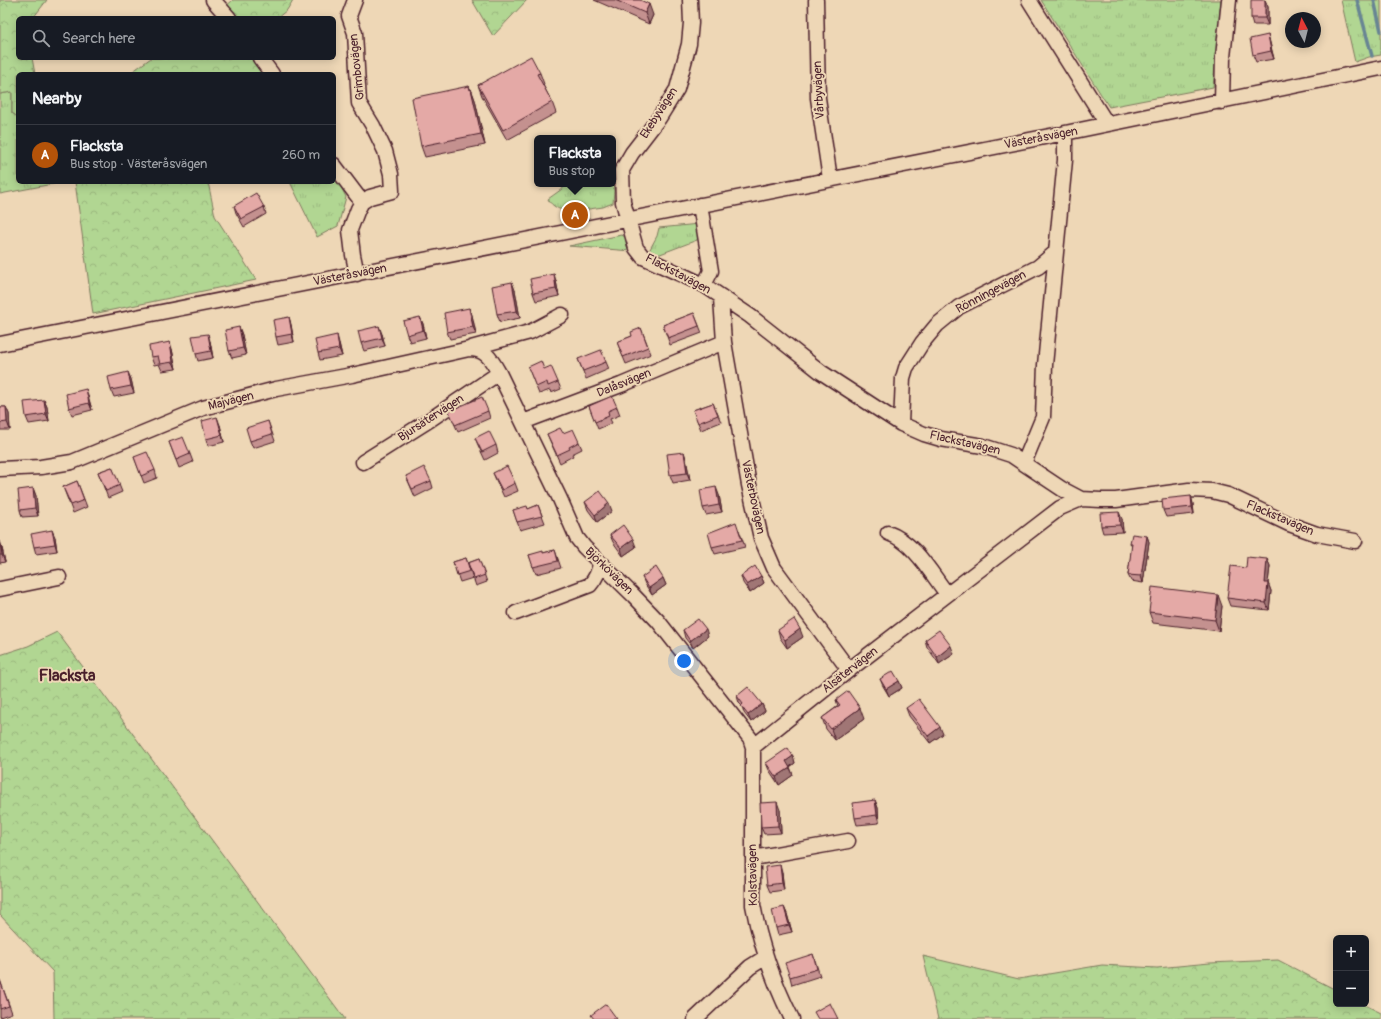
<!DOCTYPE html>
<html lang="en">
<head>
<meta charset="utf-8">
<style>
	body { margin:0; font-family:Pangolin,sans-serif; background:#242831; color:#f1f3f6 }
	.controls { position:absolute; right:12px; bottom:12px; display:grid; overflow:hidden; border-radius:6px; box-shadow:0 2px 10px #0003 }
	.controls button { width:36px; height:36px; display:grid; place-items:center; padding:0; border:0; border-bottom:1px solid #363941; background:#171b24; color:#f1f3f6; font:20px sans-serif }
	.compass { position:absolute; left:1285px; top:12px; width:36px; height:36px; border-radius:50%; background:#171b24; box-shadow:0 2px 10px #0003; rotate:353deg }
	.you { position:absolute; left:684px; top:661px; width:14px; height:14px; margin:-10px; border:3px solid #fff; border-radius:50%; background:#1a73e8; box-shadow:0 0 0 6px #1a73e833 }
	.badge { display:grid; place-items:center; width:26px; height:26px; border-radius:50%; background:#b45309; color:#fff; font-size:13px; font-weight:700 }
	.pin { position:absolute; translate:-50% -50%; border:2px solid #fff; box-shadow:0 1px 4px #0006 }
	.popup { position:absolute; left:534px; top:135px; width:82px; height:52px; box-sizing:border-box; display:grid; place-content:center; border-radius:6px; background:#171b24; filter:drop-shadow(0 1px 3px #0005); font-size:13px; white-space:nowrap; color:#9ea1a6 }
	.popup b { font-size:15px; color:#f1f3f6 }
	.popup::after { content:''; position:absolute; left:50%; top:100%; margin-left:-8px; border:8px solid transparent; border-top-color:#171b24 }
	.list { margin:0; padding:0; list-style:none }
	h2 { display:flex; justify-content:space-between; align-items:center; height:52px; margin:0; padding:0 16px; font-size:17px }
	h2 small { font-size:13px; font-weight:400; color:#9ea1a6 }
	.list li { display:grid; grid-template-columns:26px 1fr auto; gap:12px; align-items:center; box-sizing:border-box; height:60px; padding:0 16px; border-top:1px solid #363941 }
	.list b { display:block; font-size:15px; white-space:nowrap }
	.list p { margin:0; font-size:13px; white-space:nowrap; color:#9ea1a6 }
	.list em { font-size:13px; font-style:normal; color:#9ea1a6 }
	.icon { flex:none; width:22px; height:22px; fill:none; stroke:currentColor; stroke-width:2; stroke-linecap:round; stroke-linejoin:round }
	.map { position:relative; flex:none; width:1381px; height:1019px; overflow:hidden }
	.search { position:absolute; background:#171b24; box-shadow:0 2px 10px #0003; left:16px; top:16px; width:320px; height:44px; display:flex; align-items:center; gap:10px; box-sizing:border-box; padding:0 14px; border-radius:6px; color:#9ea1a6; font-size:15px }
	.panel { position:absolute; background:#171b24; box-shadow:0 2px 10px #0003; left:16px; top:72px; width:320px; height:112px; border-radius:6px }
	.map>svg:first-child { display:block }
</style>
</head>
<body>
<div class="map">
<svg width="1381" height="1019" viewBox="0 0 1381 1019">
	<defs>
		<pattern id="grass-tufts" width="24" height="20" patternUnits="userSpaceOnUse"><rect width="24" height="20" fill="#b1d692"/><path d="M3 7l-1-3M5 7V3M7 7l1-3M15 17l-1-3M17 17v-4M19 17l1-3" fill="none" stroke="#9ab77e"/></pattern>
		<pattern id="forest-crowns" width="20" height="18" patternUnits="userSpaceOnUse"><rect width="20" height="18" fill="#b1d692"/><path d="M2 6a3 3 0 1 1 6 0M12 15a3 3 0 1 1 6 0" fill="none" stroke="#9ab77e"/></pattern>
	</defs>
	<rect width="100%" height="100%" fill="#eed7b6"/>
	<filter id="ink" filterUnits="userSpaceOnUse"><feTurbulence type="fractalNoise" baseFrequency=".025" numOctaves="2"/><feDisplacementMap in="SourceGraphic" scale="8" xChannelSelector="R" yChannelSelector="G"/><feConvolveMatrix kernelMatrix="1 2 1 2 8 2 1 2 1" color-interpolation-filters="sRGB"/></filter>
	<g filter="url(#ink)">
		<!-- grass -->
		<path fill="url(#grass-tufts)" stroke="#7e7a5e" d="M 1041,0 L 1221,0 L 1213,87 L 1109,107 Z
			M 1341,0 L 1381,0 L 1381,55 L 1369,57 L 1355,62 Z
			M 12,92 L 12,113 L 18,117 L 18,182 L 63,182 L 0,194 L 0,94 Z
			M 334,173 L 346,197 L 338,226 L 317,237 L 290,182 L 334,182 Z
			M 613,180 L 614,191 L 613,203 L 603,207 L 575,211 L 573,204 L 563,207 L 563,210 C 557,209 550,204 548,199 L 569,184 L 613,184 Z
			M 699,224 L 702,227 L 697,240 L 655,256 L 649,251 L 657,236 L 659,228 Z
			M 621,235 L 626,237 L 631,251 L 569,246 Z"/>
		<!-- forest -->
		<path fill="url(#forest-crowns)" stroke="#7e7a5e" d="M 0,0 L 47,0 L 33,18 L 18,18 L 18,58 L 32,58 L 35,74 L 18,74 L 18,117 L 12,113 L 12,92 L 0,94 Z
			M 233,0 L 293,0 L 287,10 L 277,18 L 233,18 L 224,8 Z
			M 472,0 L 527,0 L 493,36 Z
			M 151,58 L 257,58 L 269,74 L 129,74 Z
			M 75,182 L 208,182 L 215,216 L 256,280 L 93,314 Z
			M 57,632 L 345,1019 L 54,1019 L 53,972 L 0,915 L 0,655 L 28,646 Z
			M 923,956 L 1019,979 L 1102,965 L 1157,968 L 1210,963 L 1278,960 L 1336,990 L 1336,1004 L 1363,1004 L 1381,1013 L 1381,1019 L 938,1019 Z"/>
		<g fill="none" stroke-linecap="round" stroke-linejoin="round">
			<!-- stream -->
			<path stroke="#678593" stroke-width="3.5" d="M 1357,0 L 1372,56
				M 1374,0 L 1381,31"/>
			<defs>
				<path id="minor" d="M 213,0 L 229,18
					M 355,0 L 349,16 L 355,33 L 359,103 L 373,126 L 385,151 L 391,174 L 392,191 L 370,197 L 362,202 L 358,209 L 350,230 L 353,255 L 357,274
					M 690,0 L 691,23 L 689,44 L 677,89 L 659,118 L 632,153 L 622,170 L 623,202 L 636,248 L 643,257 L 704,285 L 750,316 L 821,372 L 901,424 L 924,434 L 941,439 L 983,446 L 1011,455 L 1062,489 L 1081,499 L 1101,500 L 1116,500 L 1189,490 L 1212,491 L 1228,495 L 1289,524 L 1317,534 L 1355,541
					M 816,0 L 818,98 L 830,179
					M 1029,0 L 1107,124
					M 260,58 L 272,74
					M 1222,102 L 1223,57 L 1229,0
					M 334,165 L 362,202
					M 700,205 L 711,271 L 704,285
					M 721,298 L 724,342 L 749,485 L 761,538 L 774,568 L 849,670
					M 0,344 L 1065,133 L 1381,68
					M 471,348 L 530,332 L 562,315
					M 523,422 L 621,385 L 724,342
					M 901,424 L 903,378 L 906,368 L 922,343 L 937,325 L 959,307 L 1038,267 L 1056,252
					M 363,462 L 431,419 L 499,373
					M 1024,463 L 1043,417 L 1045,365 L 1065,160 L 1065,133
					M 0,469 L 41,467 L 72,462 L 203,408 L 276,389 L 352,375 L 469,349 C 486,349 491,359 499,373 L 560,499 L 577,538 L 584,547 L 634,596 L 658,621 L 750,738 L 753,747 L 753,905 C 760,944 774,983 792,1019
					M 888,533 C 914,542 931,573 947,594
					M 0,589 L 59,577
					M 516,613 L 590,585 C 596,578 599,572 600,563
					M 753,747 L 849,670 L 1060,508 L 1081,499
					M 753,858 L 848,841
					M 695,1019 L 750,967 L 766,957"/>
			</defs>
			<!-- minor casing -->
			<use href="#minor" stroke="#4a1f2b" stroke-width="17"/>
			<!-- minor -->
			<use href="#minor" stroke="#eed7b6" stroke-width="14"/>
		</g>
		<!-- wall -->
		<path fill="#c4918f" stroke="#4a1f2b" d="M 594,0 L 640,0 L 653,15 L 649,24 Z
			M 1265,0 L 1268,7 L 1268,25 L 1253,25 L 1251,18 Z
			M 1268,35 L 1274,59 L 1256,62 L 1253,55 Z
			M 540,73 L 544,84 L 543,85 L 552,102 L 556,113 L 507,140 L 482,96 L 478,85 Z
			M 470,89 L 471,89 L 475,100 L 485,145 L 425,157 L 421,146 Z
			M 234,206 L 264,207 L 266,214 L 244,227 L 236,213 Z
			M 556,281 L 559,296 L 536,301 L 533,293 Z
			M 515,290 L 520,318 L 500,322 L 497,314 Z
			M 469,308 L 472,315 L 476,334 L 450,339 L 447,332 Z
			M 694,313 L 702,333 L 670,345 L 663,325 Z
			M 289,317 L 291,325 L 294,342 L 278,345 L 276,337 Z
			M 420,317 L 423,324 L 426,338 L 410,342 L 407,335 Z
			M 239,327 L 242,335 L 246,355 L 232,358 L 229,351 Z
			M 641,328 L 651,354 L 626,364 L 617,342 L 632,336 Z
			M 382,334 L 385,346 L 364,351 L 361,343 Z
			M 210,341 L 213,358 L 198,361 L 196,354 Z
			M 339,343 L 342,356 L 320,360 L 318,353 Z
			M 172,349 L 176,369 L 162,371 L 159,364 L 154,365 L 151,357 Z
			M 578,359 L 606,362 L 609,369 L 586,379 Z
			M 528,367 L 544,369 L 558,382 L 561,389 L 551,393 L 550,390 L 539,394 Z
			M 131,379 L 134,393 L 114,397 L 111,390 Z
			M 88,396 L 92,410 L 72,415 L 69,408 Z
			M 44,400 L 47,407 L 49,421 L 29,424 L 26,417 Z
			M 713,403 L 721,422 L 701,430 L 693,410 Z
			M 589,406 L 617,407 L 620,415 L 610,419 L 612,423 L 598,429 Z
			M 0,407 L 6,407 L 9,414 L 10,430 L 0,430 Z
			M 449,411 L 488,411 L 490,418 L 458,432 Z
			M 268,421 L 275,441 L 253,448 L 250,441 Z
			M 220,425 L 224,442 L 208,446 L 206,439 Z
			M 563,433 L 579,442 L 582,449 L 572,454 L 573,456 L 560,463 L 550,441 L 547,434 Z
			M 475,438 L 496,445 L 498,453 L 485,460 L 478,445 Z
			M 169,442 L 190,454 L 193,462 L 179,468 Z
			M 684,452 L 686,459 L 690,480 L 673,483 L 670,475 Z
			M 134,457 L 155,470 L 157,478 L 144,483 Z
			M 112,467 L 122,492 L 108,498 L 98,472 Z
			M 493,473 L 515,483 L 518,491 L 504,497 L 496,480 Z
			M 406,476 L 431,481 L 433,488 L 415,497 Z
			M 77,481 L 87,507 L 73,513 L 63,487 Z
			M 33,488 L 36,496 L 38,516 L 22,517 L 20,510 Z
			M 719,495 L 722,512 L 706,515 L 703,508 Z
			M 1191,496 L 1193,504 L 1194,514 L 1166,517 L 1163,510 Z
			M 585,502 L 612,511 L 597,522 L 588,510 Z
			M 538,505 L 545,523 L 520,530 L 513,510 L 528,509 Z
			M 1122,519 L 1123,532 L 1103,533 L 1101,526 Z
			M 739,530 L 745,547 L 715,554 L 712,547 Z
			M 610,535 L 636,547 L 623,556 L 613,542 Z
			M 1147,536 L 1149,542 L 1143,583 L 1131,581 L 1128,575 L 1132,547 L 1130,543 Z
			M 55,537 L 57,551 L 36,554 L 34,547 Z
			M 0,541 L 2,548 L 5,562 L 0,563 Z
			M 555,550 L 561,568 L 536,574 L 529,555 L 543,553 Z
			M 466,558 L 473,578 L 460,582 L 453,562 Z
			M 479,559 L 487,582 L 476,586 L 468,563 Z
			M 1267,559 L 1270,566 L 1268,583 L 1271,591 L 1269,610 L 1230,606 L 1227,598 Z
			M 741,576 L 761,576 L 764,583 L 750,593 L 743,583 Z
			M 642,577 L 663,578 L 666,585 L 652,595 L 645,584 Z
			M 1222,606 L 1219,631 L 1153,623 L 1149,612 Z
			M 683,630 L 708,636 L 693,648 L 685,638 Z
			M 778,630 L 803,637 L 787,648 L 780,638 Z
			M 925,640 L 954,654 L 939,664 L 927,647 Z
			M 880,679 L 899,681 L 902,688 L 889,696 L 883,686 Z
			M 737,696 L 762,704 L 765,711 L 751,722 L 744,713 L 742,706 L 739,703 Z
			M 836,700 L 864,719 L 835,740 L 826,729 L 822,718 L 838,706 Z
			M 906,708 L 943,734 L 930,743 L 909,716 Z
			M 793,756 L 795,763 L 790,767 L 793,775 L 779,785 L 769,770 L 766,763 Z
			M 875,800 L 878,808 L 879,823 L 857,825 L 855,818 Z
			M 780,810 L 781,833 L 764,834 L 761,827 Z
			M 782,873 L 784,890 L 770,892 L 767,885 Z
			M 784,907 L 787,914 L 792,932 L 778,935 L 776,928 Z
			M 813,954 L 820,976 L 792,985 L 790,977 Z
			M 0,980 L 12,1013 L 0,1017 Z"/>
		<!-- shaded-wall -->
		<path fill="#a07674" stroke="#4a1f2b" d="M 1265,0 L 1268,7 L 1268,25 L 1265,18 Z
			M 649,4 L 653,15 L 649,24 L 645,13 Z
			M 1268,35 L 1274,59 L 1271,51 Z
			M 469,86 L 473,96 L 471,89 L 475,100 L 485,145 L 481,134 Z
			M 554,274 L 556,281 L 559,296 L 556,289 Z
			M 512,282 L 515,290 L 520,318 L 517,311 Z
			M 469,308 L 472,315 L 476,334 L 473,327 Z
			M 289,317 L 291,325 L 294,342 L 292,334 Z
			M 420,317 L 423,324 L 426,338 L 423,330 Z
			M 379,326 L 382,334 L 385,346 L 382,338 Z
			M 239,327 L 242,335 L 246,355 L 243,348 Z
			M 208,334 L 210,341 L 213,358 L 211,351 Z
			M 337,335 L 339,343 L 342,356 L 339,349 Z
			M 170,342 L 172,349 L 176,369 L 173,362 Z
			M 128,372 L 131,379 L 134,393 L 131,386 Z
			M 86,389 L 92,410 L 89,403 Z
			M 44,400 L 47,407 L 49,421 L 46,414 Z
			M 6,407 L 9,414 L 10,430 L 7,422 Z
			M 217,417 L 220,425 L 224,442 L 222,435 Z
			M 684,452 L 686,459 L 690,480 L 687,473 Z
			M 716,487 L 719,495 L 722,512 L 719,505 Z
			M 33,488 L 36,496 L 38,516 L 35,508 Z
			M 1191,496 L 1193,504 L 1194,514 L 1192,507 Z
			M 609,503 L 612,511 L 597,522 L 595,515 Z
			M 1119,512 L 1122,519 L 1123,532 L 1120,525 Z
			M 52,530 L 55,537 L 57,551 L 55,544 Z
			M 1147,536 L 1149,542 L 1143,583 L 1141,576 Z
			M 633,539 L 636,547 L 623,556 L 621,548 Z
			M 0,541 L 2,548 L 5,562 L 2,555 Z
			M 1267,559 L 1270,566 L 1268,583 L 1271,591 L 1269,610 L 1266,603 L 1265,583 Z
			M 761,576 L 764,583 L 750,593 L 747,585 Z
			M 663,578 L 666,585 L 652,595 L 649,588 Z
			M 1218,595 L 1222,606 L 1219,631 L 1215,620 Z
			M 706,629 L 708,636 L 693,648 L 690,641 Z
			M 800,629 L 803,637 L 787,648 L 785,640 Z
			M 951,646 L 954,654 L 939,664 L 937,657 Z
			M 899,681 L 902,688 L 889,696 L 886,689 Z
			M 762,704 L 765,711 L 751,722 L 748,715 Z
			M 860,708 L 864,719 L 835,740 L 831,729 Z
			M 940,727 L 943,734 L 930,743 L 928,736 Z
			M 793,756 L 795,763 L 788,768 L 786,761 Z
			M 790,768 L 793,775 L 779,785 L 776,777 Z
			M 875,800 L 878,808 L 879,823 L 877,815 Z
			M 777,802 L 780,810 L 781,833 L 778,826 Z
			M 780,865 L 782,873 L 784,890 L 782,883 Z
			M 784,907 L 787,914 L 792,932 L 789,925 Z"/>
		<!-- building -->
		<path fill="#e4a9a6" stroke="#4a1f2b" d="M 615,0 L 640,0 L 649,4 L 645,13 Z
			M 1251,0 L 1265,0 L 1265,18 L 1251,18 Z
			M 1268,35 L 1271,51 L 1253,55 L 1250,39 Z
			M 531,56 L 540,73 L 537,74 L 552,102 L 503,130 L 478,85 Z
			M 469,86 L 470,90 L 471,89 L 481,134 L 421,146 L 412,98 Z
			M 256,193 L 264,207 L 241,219 L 234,206 Z
			M 554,274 L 556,289 L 533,293 L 530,279 Z
			M 512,282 L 517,311 L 497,314 L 492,286 Z
			M 469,308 L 473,327 L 447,332 L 444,313 Z
			M 694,313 L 699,326 L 668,338 L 663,325 Z
			M 289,317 L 292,334 L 276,337 L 273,320 Z
			M 420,317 L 423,330 L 407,335 L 403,321 Z
			M 379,326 L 382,338 L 361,343 L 358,331 Z
			M 239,327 L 243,348 L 229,351 L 225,330 Z
			M 641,328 L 648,347 L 623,357 L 617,342 L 632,336 L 631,332 Z
			M 208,334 L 211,351 L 196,354 L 192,336 Z
			M 337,335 L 339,349 L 318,353 L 315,340 Z
			M 170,342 L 173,362 L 160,364 L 158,356 L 151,357 L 149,346 Z
			M 601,350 L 606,362 L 583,371 L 578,359 Z
			M 541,361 L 544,369 L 551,366 L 558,382 L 548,386 L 547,382 L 536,387 L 528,367 Z
			M 128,372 L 131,386 L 111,390 L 108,377 Z
			M 86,389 L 89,403 L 69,408 L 66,394 Z
			M 612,396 L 617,407 L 608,411 L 609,416 L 595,422 L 589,406 Z
			M 482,397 L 488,411 L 455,425 L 449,411 Z
			M 44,400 L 46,414 L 26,417 L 24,402 Z
			M 713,403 L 718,415 L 698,423 L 693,410 Z
			M 0,407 L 6,407 L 7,422 L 0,423 Z
			M 217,417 L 222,435 L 206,439 L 202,421 Z
			M 268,421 L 272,434 L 250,441 L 246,428 Z
			M 560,428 L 563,433 L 573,429 L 579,442 L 569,447 L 570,449 L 557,455 L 547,434 Z
			M 489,431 L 496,445 L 482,452 L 475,438 Z
			M 183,437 L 190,454 L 176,460 L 169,442 Z
			M 147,452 L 155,470 L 141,476 L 134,457 Z
			M 684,452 L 687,473 L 670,475 L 667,454 Z
			M 507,466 L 515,483 L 502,490 L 493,473 Z
			M 112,467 L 120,485 L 106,491 L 98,472 Z
			M 424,467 L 431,481 L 412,489 L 406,476 Z
			M 77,481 L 84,500 L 71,505 L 63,487 Z
			M 716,487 L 719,505 L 703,508 L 700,490 Z
			M 33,488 L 35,508 L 20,510 L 18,490 Z
			M 600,491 L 609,503 L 595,515 L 585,502 Z
			M 1191,496 L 1192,507 L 1163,510 L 1162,499 Z
			M 538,505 L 542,516 L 517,522 L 513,510 L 527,506 L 528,509 Z
			M 1119,512 L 1120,525 L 1101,526 L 1100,513 Z
			M 736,522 L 742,540 L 712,547 L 708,533 Z
			M 623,525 L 633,539 L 621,548 L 610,535 Z
			M 52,530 L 55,544 L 34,547 L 31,534 Z
			M 1132,534 L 1147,536 L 1141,576 L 1128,575 L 1132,543 L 1130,543 Z
			M 0,542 L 2,555 L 0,555 Z
			M 555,550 L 558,561 L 533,567 L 529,555 L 543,551 L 543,553 Z
			M 1247,557 L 1267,559 L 1265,583 L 1268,583 L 1266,603 L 1227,598 L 1231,566 L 1246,568 Z
			M 466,558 L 470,571 L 457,575 L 453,562 Z
			M 479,559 L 485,575 L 474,579 L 468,563 Z
			M 755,566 L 761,576 L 747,585 L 741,576 Z
			M 656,567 L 663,578 L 649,588 L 642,577 Z
			M 1152,587 L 1218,595 L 1215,620 L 1149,612 Z
			M 698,619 L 706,629 L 690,641 L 683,630 Z
			M 794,619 L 800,629 L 785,640 L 778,630 Z
			M 939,630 L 951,646 L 937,657 L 925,640 Z
			M 893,671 L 899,681 L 886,689 L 880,679 Z
			M 748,687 L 762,704 L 748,715 L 741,706 L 743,704 L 737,696 Z
			M 848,691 L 860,708 L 831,729 L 822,718 L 840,705 L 836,700 Z
			M 919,699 L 940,727 L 928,736 L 906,708 Z
			M 788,748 L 793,756 L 786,761 L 790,768 L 776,777 L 766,763 Z
			M 875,800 L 877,815 L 855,818 L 853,803 Z
			M 777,802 L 778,826 L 761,827 L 760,803 Z
			M 780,865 L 782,883 L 767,885 L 765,867 Z
			M 784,907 L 789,925 L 776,928 L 772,910 Z
			M 813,954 L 817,969 L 790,977 L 785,963 Z
			M 0,980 L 9,1006 L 0,1009 Z
			M 830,1003 L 838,1019 L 818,1019 L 814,1012 Z
			M 606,1004 L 617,1019 L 594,1019 L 591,1015 Z"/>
	</g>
	<g text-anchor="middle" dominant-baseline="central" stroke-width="4" stroke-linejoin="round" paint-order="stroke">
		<!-- street labels -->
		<g font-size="12" fill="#4a1f2b" stroke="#eed7b6">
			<text transform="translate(357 67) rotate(-96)">Grimbovägen</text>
			<text transform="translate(819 90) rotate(-93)">Vårbyvägen</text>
			<text transform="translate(659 113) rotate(-57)">Ekebyvägen</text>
			<text transform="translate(1041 138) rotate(-11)">Västeråsvägen</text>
			<text transform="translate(678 274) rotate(28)">Flackstavägen</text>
			<text transform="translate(350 275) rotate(-11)">Västeråsvägen</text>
			<text transform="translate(991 292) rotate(-28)">Rönningevägen</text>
			<text transform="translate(624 383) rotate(-22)">Dalåsvägen</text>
			<text transform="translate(231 401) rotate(-14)">Majvägen</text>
			<text transform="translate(431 418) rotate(-33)">Bjursätervägen</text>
			<text transform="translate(965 443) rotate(13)">Flackstavägen</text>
			<text transform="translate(753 497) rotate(78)">Västerbovägen</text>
			<text transform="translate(1280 518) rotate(23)">Flackstavägen</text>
			<text transform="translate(609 571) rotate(44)">Björkövägen</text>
			<text transform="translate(850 670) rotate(-38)">Alsätervägen</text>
			<text transform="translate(753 875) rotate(-91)">Kolstavägen</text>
		</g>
		<!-- district labels -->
		<g font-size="16" font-weight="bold" fill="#4a1f2b" stroke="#eed7b6">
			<text x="67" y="676">Flacksta</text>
		</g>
	</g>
</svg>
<div class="controls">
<button>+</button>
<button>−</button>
</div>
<svg class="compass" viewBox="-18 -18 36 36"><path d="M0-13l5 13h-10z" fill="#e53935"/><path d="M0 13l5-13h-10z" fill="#9ea1a6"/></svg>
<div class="you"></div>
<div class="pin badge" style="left:575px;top:215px">A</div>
<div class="popup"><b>Flacksta</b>Bus stop</div>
<div class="search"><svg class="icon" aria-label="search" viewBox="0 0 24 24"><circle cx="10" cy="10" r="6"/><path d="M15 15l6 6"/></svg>Search here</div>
<section class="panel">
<h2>Nearby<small></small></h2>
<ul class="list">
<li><span class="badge">A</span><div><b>Flacksta</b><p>Bus stop · Västeråsvägen</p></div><em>260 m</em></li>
</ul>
</section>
</div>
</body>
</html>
